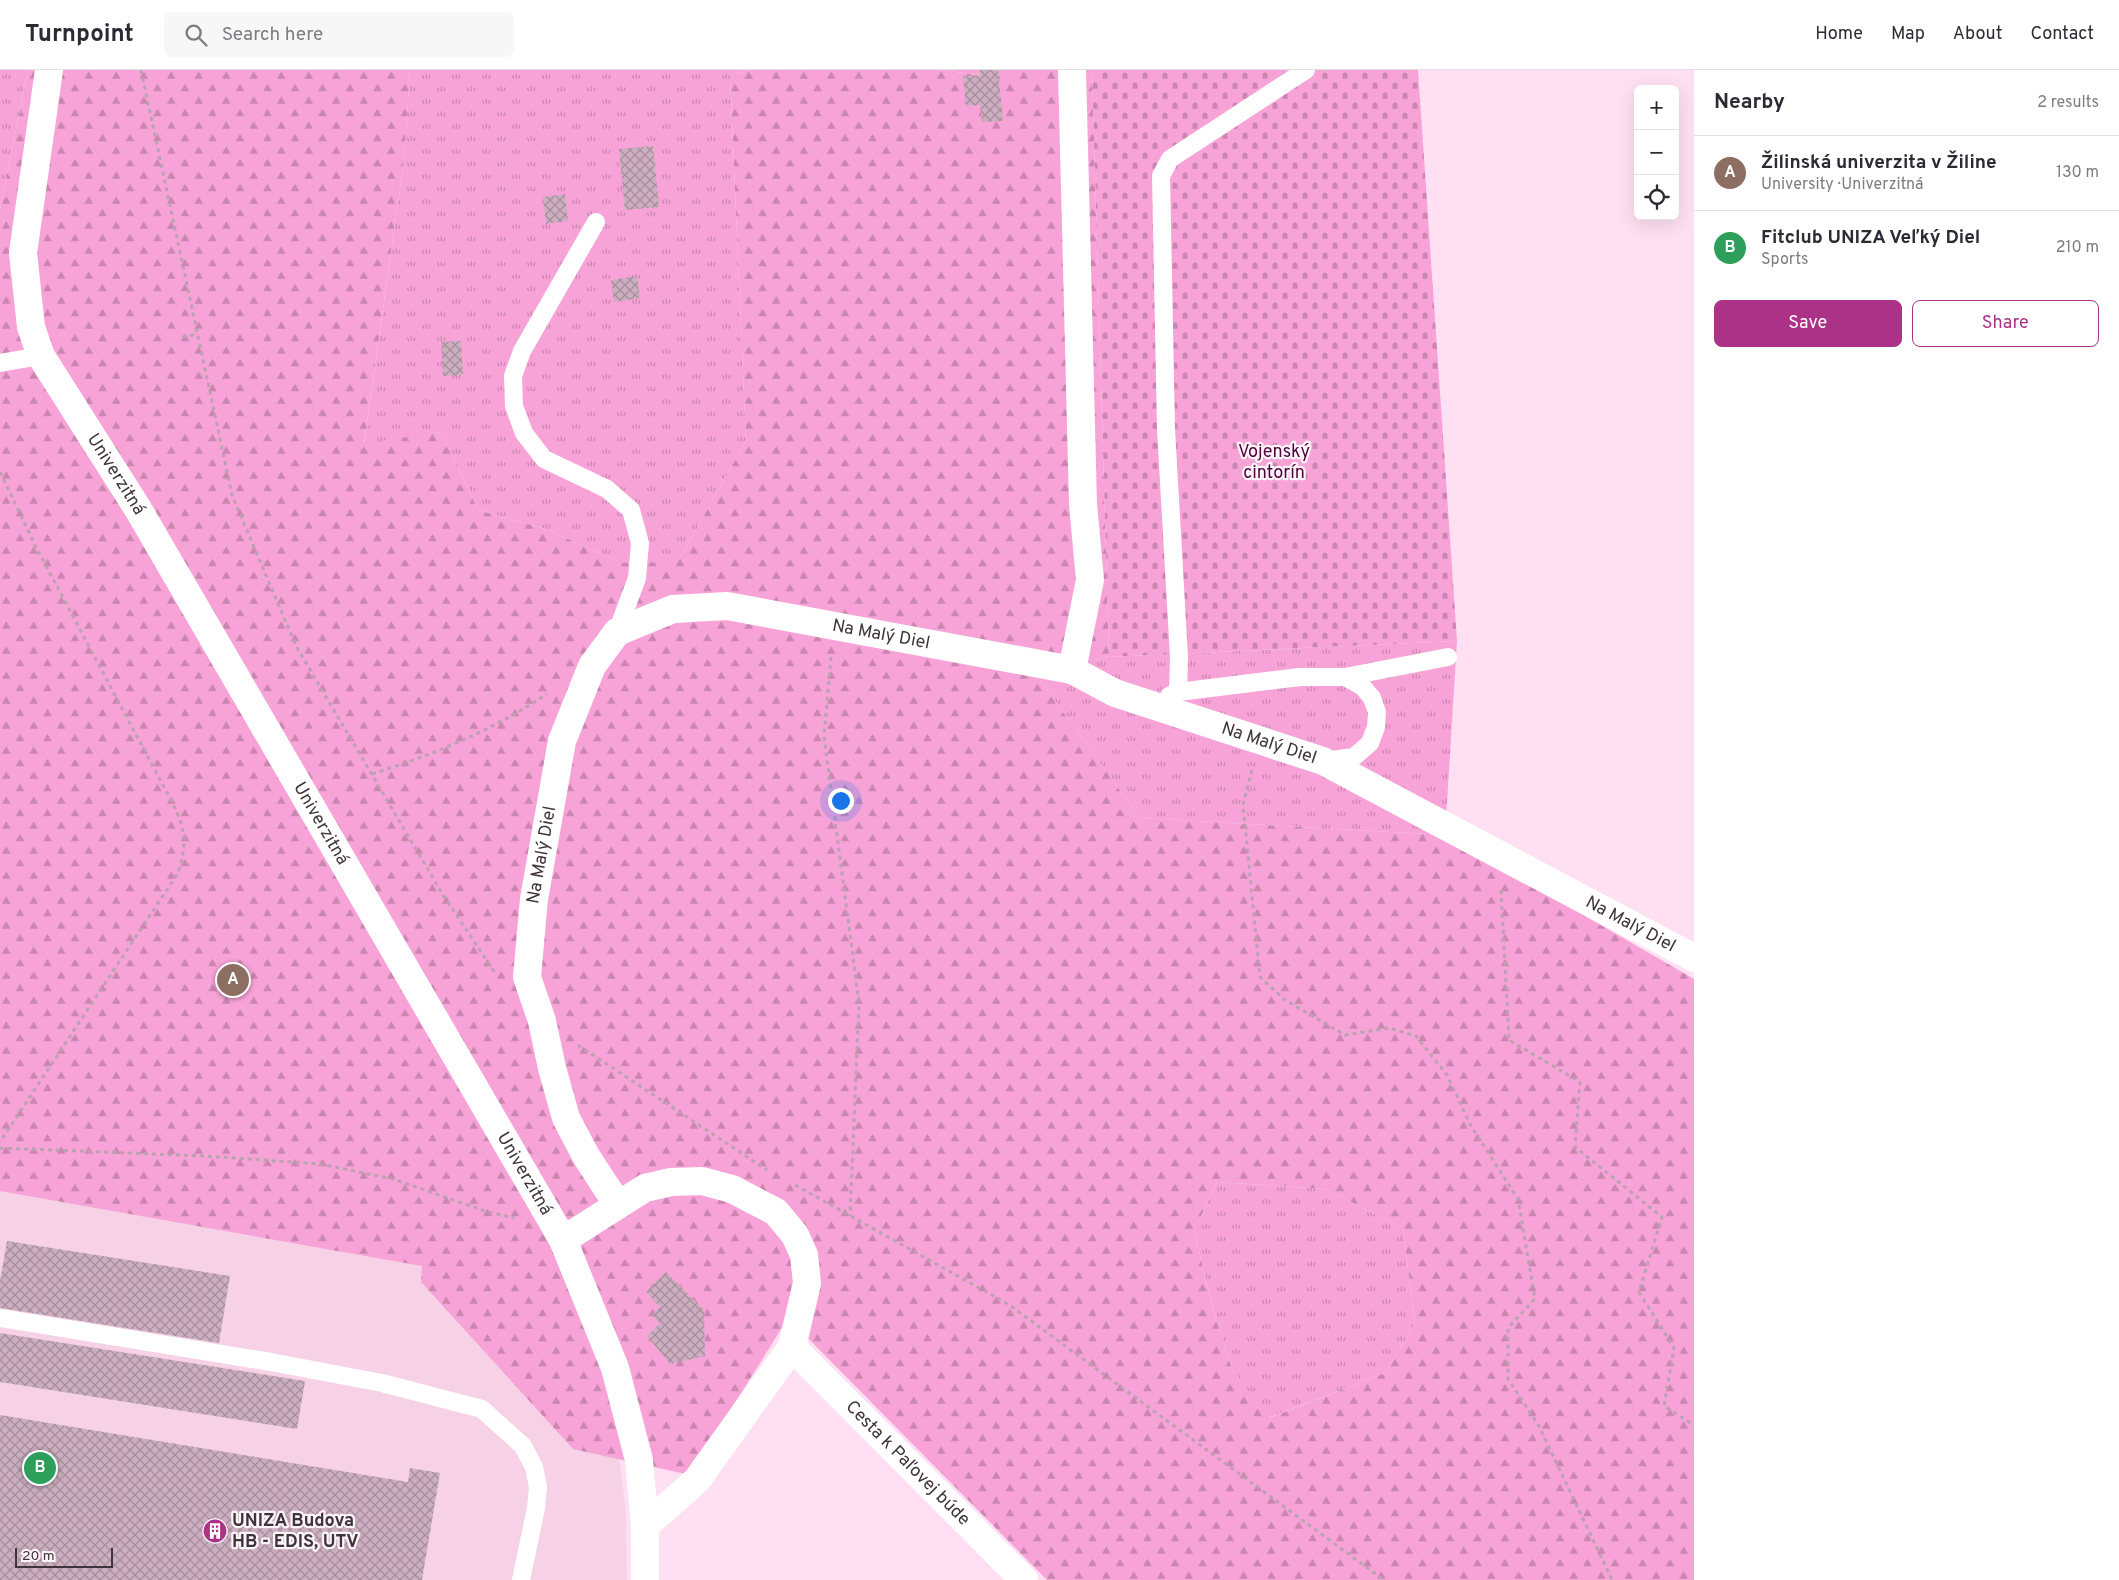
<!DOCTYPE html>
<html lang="en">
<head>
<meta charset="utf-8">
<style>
	body { margin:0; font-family:Overpass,sans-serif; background:#f7f7f7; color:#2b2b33 }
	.controls { position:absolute; right:15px; top:15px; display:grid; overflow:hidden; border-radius:8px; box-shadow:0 5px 20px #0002 }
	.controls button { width:45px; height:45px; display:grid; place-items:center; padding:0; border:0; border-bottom:1px solid #e1e1e2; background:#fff; color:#2b2b33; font:25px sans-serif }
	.scale { position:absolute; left:15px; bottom:12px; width:98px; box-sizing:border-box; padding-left:5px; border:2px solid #40343b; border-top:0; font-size:14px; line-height:18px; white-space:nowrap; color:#40343b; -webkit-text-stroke:4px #fbf5f9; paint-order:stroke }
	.you { position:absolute; left:840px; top:730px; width:18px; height:18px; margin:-12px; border:4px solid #fff; border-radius:50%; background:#1a73e8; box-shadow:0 0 0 8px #1a73e833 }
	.badge { display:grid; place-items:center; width:32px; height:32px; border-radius:50%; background:#ab3287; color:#fff; font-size:16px; font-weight:700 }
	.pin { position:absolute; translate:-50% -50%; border:2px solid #fff; box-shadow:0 1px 5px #0006 }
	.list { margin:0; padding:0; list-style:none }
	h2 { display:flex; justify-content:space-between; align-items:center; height:65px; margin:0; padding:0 20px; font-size:21px }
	h2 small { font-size:16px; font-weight:400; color:#7c7c81 }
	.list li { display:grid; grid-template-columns:32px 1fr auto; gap:15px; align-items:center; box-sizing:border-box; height:75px; padding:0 20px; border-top:1px solid #e1e1e2 }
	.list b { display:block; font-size:19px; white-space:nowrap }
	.list p { margin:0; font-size:16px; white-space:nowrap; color:#7c7c81 }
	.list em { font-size:16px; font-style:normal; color:#7c7c81 }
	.actions { display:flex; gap:10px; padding:15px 20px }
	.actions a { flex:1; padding:11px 0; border:1px solid #ab3287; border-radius:8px; text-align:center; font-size:18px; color:#ab3287 }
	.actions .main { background:#ab3287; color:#fff }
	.icon { flex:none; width:28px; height:28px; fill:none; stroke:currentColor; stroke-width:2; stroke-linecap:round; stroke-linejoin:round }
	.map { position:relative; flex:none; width:1694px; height:1510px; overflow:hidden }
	header { display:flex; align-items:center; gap:30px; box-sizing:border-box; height:70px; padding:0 25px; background:#fff; border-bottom:1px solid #e1e1e2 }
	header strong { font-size:24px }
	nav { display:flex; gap:28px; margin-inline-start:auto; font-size:18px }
	.search { width:350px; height:45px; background:#f7f7f7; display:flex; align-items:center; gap:12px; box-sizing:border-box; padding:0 18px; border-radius:8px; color:#7c7c81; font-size:19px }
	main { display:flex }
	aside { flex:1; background:#fff }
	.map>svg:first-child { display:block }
</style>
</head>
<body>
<header>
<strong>Turnpoint</strong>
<div class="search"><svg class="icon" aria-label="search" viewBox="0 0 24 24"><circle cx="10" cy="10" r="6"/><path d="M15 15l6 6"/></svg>Search here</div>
<nav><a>Home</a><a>Map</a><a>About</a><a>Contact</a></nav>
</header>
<main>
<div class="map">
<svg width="1694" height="1510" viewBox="0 0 1694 1510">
	<defs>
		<pattern id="grass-tufts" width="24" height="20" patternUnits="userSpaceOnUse" patternTransform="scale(1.25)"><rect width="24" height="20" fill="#f8a3d8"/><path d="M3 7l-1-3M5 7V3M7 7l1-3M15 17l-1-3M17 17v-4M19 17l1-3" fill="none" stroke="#ca86b0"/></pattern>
		<pattern id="forest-firs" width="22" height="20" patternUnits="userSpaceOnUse" patternTransform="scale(1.25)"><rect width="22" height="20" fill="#f8a3d8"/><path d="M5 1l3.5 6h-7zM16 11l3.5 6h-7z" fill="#ca86b0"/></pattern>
		<pattern id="cemetery-stones" width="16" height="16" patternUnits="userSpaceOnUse" patternTransform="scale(1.25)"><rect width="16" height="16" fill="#f8a3d8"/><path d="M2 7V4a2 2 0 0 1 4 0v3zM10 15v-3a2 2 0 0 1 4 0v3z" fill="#ca86b0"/></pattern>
		<pattern id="building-cross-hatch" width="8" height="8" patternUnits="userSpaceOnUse" patternTransform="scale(1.25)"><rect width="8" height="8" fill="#cbaebf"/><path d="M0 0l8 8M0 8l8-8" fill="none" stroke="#a68e9c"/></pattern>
	</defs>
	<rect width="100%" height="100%" fill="#ffe0f2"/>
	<!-- built -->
	<path fill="#f7d2e7" d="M 0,299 L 618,1373 L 626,1444 L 627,1510 L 0,1510 Z"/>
	<!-- grass -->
	<path fill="url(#grass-tufts)" d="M 0,0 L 28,0 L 0,139 Z
		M 410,0 L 750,0 L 730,5 L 746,371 L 677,493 L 622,493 L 546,459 L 478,440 L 442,362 L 364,374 L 404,90 Z
		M 939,0 L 997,0 L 990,6 Z
		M 1457,571 L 1445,765 L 1140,748 L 1032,599 L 1109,587 Z
		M 1217,1112 L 1325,1119 L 1403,1158 L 1415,1254 L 1385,1303 L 1268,1348 L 1232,1299 L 1215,1246 L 1194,1161 Z"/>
	<!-- forest -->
	<path fill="url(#forest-firs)" fill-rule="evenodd" d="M 28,0 L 410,0 L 404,90 L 364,373 L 442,362 L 478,440 L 546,459 L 622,493 L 677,493 L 746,371 L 730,5 L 750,0 L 939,0 L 989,6 L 997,0 L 1092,0 L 1109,587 L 1032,599 L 1140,748 L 1445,765 L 1694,909 L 1694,1510 L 1047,1510 L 788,1248 L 690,1405 L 573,1379 L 421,1212 L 422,1196 L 0,1121 L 0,139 ZM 1217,1112 L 1325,1119 L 1403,1158 L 1415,1254 L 1385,1303 L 1269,1348 L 1232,1299 L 1215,1246 L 1194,1161 Z"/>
	<!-- cemetery -->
	<path fill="url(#cemetery-stones)" d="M 1092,0 L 1418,0 L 1457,571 L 1109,587 Z"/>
	<!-- building -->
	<path fill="url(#building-cross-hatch)" d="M 980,0 L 998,0 L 1003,51 L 982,52 L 980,35 L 966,36 L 963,6 L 980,5 Z
		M 653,76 L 659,137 L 625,140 L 619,79 Z
		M 565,124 L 568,151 L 546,154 L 543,127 Z
		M 637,206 L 640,228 L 614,232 L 611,210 Z
		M 461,271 L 463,305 L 443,306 L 441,272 Z
		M 7,1171 L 230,1206 L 219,1273 L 0,1238 L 0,1211 Z
		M 666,1202 L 704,1240 L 705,1286 L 670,1294 L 647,1266 L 660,1253 L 652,1245 L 660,1237 L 646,1222 Z
		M 0,1263 L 305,1311 L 297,1359 L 0,1312 Z
		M 0,1345 L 408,1412 L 410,1398 L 440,1403 L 422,1510 L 0,1510 Z"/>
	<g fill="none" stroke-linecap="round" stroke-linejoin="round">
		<!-- path -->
		<path stroke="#baa2b0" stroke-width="3" stroke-dasharray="4 4" stroke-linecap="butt" d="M 141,0 L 232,425 L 296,576 L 443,825 L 495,903
			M 182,267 L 198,264
			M 0,402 L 36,477 L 173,734 C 186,760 187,775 178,803 L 0,1072
			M 831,587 L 824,666 L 859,933 L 850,1146
			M 1252,700 L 1243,735 L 1260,907 L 1285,930 L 1345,965 L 1389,958 L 1416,966 L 1447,1005 L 1471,1056 L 1518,1129 L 1535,1229 L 1508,1258 L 1508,1309 L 1539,1356 L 1612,1510
			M 372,704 C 435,684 491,661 547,624
			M 1501,820 L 1509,970 L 1580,1012 L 1575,1077 L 1662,1147 L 1639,1222 L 1674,1278 L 1664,1336 L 1694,1355
			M 578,975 L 767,1100
			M 0,1078 L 205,1086 L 320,1094 L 393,1109 L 488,1142 L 514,1148
			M 795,1115 L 1008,1234 L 1384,1510"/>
		<!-- service -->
		<path stroke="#fff" stroke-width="18" d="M 596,152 L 522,281 L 513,306 L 514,336 L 524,363 L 544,389 L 607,419 L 631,440 L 640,473 L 637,508 L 617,562
			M 0,293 L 41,286
			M 1345,607 L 1448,587
			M 1178,622 L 1179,587 L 1166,359 L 1161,106 L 1170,89 L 1306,0
			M 1169,626 L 1178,622 L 1300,607 L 1345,607 L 1363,617 L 1372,628 L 1377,642 L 1376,657 L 1370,673 L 1354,687 L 1323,691
			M 0,1248 L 271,1292 L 382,1313 L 482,1339 L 523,1376 L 534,1397 L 538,1417 L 536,1438 L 521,1510"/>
		<!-- minor -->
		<g stroke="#fff" stroke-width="28">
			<path id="s1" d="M 49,0 L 23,183 L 31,257 L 41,286 L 138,439 L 563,1170 L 615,1298 L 639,1390 L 645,1456 L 645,1510"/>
			<path d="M 1072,0 L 1083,434 L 1090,510 L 1072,600"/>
			<path id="s2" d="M 618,1135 L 586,1086 L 566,1048 L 552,998 L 542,951 L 527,907 L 534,829 L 562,671 L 592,596 L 617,562 L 673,539 L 727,536 L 1072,600 L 1115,623 L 1323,691 L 1694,888"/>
			<path d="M 563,1170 L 645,1118 L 671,1112 L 702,1111 L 732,1119 L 776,1142 L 795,1165 L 804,1185 L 807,1213 L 792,1277 L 697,1410 L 645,1456"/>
			<path id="s3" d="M 792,1277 L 1024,1510"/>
		</g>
	</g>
	<!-- icons -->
	<defs>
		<symbol id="building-disc" viewBox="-11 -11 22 22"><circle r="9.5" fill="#ab3287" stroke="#fbf5f9"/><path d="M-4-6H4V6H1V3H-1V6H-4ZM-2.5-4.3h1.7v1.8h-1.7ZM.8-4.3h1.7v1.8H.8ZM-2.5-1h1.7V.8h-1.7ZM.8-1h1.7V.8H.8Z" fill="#fff"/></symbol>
	</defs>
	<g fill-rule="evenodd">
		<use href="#building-disc" x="201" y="1447" width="28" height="28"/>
	</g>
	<g text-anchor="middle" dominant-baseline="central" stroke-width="4.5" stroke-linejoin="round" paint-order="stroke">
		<!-- park labels -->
		<g font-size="18" fill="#51003c" stroke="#fbf5f9">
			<text x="1274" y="382">Vojenský<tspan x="1274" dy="21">cintorín</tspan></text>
		</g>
		<!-- street labels -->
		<g font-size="18" fill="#40343b" stroke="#fbf5f9">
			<text stroke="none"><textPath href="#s1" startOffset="430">Univerzitná</textPath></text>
			<text stroke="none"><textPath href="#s2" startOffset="881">Na Malý Diel</textPath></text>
			<text stroke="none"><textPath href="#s2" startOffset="1286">Na Malý Diel</textPath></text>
			<text stroke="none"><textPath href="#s1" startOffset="835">Univerzitná</textPath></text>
			<text stroke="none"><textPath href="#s2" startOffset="371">Na Malý Diel</textPath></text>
			<text stroke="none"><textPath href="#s2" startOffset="1691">Na Malý Diel</textPath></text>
			<text stroke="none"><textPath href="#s1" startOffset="1240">Univerzitná</textPath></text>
			<text stroke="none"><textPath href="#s3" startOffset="164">Cesta k Paľovej búde</textPath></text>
		</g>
		<!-- poi labels -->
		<g font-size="18" font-weight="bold" fill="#40343b" stroke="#fbf5f9" text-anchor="start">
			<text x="232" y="1451">UNIZA Budova<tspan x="232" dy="21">HB - EDIS, UTV</tspan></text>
		</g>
	</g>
</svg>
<div class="controls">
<button>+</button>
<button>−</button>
<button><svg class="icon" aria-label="locate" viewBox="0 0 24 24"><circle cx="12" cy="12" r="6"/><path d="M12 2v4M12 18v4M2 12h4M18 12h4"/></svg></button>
</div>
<div class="scale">20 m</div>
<div class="you"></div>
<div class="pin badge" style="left:233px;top:910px;background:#8d6e63">A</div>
<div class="pin badge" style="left:40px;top:1398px;background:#2e9e5b">B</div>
</div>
<aside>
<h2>Nearby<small>2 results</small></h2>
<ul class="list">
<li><span class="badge" style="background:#8d6e63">A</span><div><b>Žilinská univerzita v Žiline</b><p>University · Univerzitná</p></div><em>130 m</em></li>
<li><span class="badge" style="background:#2e9e5b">B</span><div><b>Fitclub UNIZA Veľký Diel</b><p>Sports</p></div><em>210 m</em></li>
</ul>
<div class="actions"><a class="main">Save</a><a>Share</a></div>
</aside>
</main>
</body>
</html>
